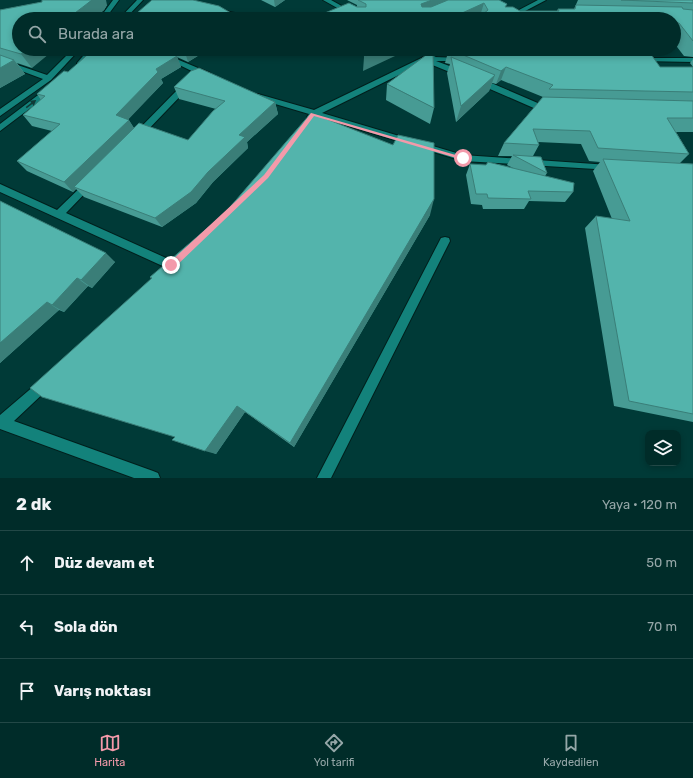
<!DOCTYPE html>
<html lang="tr">
<head>
<meta charset="utf-8">
<style>
	body { margin:0; font-family:Rubik,sans-serif; background:#0e3835; color:#f1f3f6 }
	.controls { position:absolute; right:12px; bottom:12px; display:grid; overflow:hidden; border-radius:8px; box-shadow:0 2px 6px #0003 }
	.controls button { width:36px; height:36px; display:grid; place-items:center; padding:0; border:0; border-bottom:1px solid #224846; background:#002c29; color:#f1f3f6; font:20px sans-serif }
	.stop { position:absolute; width:12px; height:12px; margin:-9px; border:3px solid #f39aaa; border-radius:50%; background:#fff }
	.stop.end { background:#f39aaa; border-color:#fff; box-shadow:0 1px 4px #0008 }
	.list { margin:0; padding:0; list-style:none }
	h2 { display:flex; justify-content:space-between; align-items:center; height:52px; margin:0; padding:0 16px; font-size:17px }
	h2 small { font-size:13px; font-weight:400; color:#95a7a8 }
	.list li { display:grid; grid-template-columns:26px 1fr auto; gap:12px; align-items:center; box-sizing:border-box; height:64px; padding:0 16px; border-top:1px solid #224846 }
	.list b { display:block; font-size:15px; white-space:nowrap }
	.list em { font-size:13px; font-style:normal; color:#95a7a8 }
	.icon { flex:none; width:22px; height:22px; fill:none; stroke:currentColor; stroke-width:2; stroke-linecap:round; stroke-linejoin:round }
	.map { position:relative; flex:none; width:693px; height:478px; overflow:hidden }
	.search { position:absolute; background:#002c29; box-shadow:0 2px 6px #0003; left:12px; right:12px; top:12px; height:44px; display:flex; align-items:center; gap:10px; box-sizing:border-box; padding:0 14px; border-radius:22px; color:#95a7a8; font-size:15px }
	.sheet { height:244px; background:#002c29 }
	nav { display:flex; justify-content:space-around; align-items:center; box-sizing:border-box; height:56px; border-top:1px solid #224846; background:#002c29; font-size:11px; color:#95a7a8 }
	nav a { display:grid; justify-items:center; gap:2px }
	nav .on { color:#f39aaa }
	.map>svg:first-child { display:block }
</style>
</head>
<body>
<div class="map">
<svg width="693" height="478" viewBox="0 0 693 478">
	<rect width="100%" height="100%" fill="#003a37"/>
	<g fill="none" stroke-linecap="round" stroke-linejoin="round">
		<defs>
			<path id="minor" d="M 113,0 L 119,0 L 105,19 L 99,19 Z
				M 137,0 L 143,0 L 125,19 L 119,19 Z
				M 323,0 L 331,0 L 365,19 L 357,19 Z
				M 538,0 L 546,0 L 510,19 L 502,19 Z
				M 220,10 L 255,17 L 258,19 L 246,19 L 218,13 L 217,12 Z
				M 73,49 L 80,49 L 51,80 L 0,116 L 0,109 L 43,79 L 0,63 L 0,59 L 47,75 Z
				M 89,49 L 96,49 L 81,65 L 77,65 L 77,63 Z
				M 440,49 L 448,49 L 434,57 L 461,58 L 461,60 L 459,61 L 436,61 L 463,71 L 463,75 L 457,75 L 425,62 L 322,113 L 463,155 L 609,165 L 613,168 L 612,170 L 463,161 L 316,116 L 314,119 L 308,119 L 307,117 L 309,114 L 255,98 L 254,96 L 258,94 L 314,110 Z
				M 167,55 L 210,73 L 211,75 L 204,77 L 165,58 L 164,57 Z
				M 643,58 L 693,58 L 693,62 L 641,61 L 641,59 Z
				M 476,79 L 482,79 L 540,104 L 547,104 L 551,107 L 547,110 L 536,109 L 476,83 Z
				M 184,83 L 187,83 L 191,85 L 141,137 L 135,137 L 135,133 Z
				M 46,89 L 52,89 L 53,91 L 0,131 L 0,124 Z
				M 90,180 L 95,183 L 93,185 L 66,213 L 175,262 L 176,265 L 175,268 L 171,270 L 167,268 L 0,192 L 0,184 L 57,210 L 87,181 Z
				M 445,237 L 449,238 L 450,241 L 331,478 L 317,478 L 441,238 Z
				M 45,378 L 49,380 L 51,384 L 49,388 L 14,421 L 153,471 L 158,473 L 160,478 L 134,478 L 0,429 L 0,415 L 41,380 Z"/>
		</defs>
		<!-- minor casing -->
		<use href="#minor" stroke="#011f1c" stroke-width="2"/>
		<!-- minor -->
		<use href="#minor" fill="#13827b" fill-rule="evenodd"/>
	</g>
	<!-- wall -->
	<path fill="#479b94" d="M 261,0 L 285,0 L 275,7 Z
		M 347,0 L 499,0 L 506,7 L 520,11 L 557,11 L 558,9 L 574,9 L 578,0 L 693,0 L 693,57 L 684,56 L 674,43 L 674,19 L 480,16 L 474,19 L 320,19 L 320,15 L 357,7 L 357,5 Z
		M 42,2 L 107,5 L 104,10 L 93,19 L 19,19 L 32,68 L 17,63 L 25,74 L 0,88 L 0,10 Z
		M 94,49 L 209,49 L 188,62 L 177,57 L 181,67 L 161,79 L 163,83 L 128,119 L 134,128 L 188,140 L 216,109 L 179,99 L 174,87 L 275,102 L 278,114 L 247,142 L 248,148 L 213,182 L 196,203 L 162,227 L 84,197 L 76,189 L 73,192 L 27,171 L 17,161 L 52,131 L 32,126 L 23,115 L 41,100 L 37,94 L 68,72 Z
		M 446,49 L 639,49 L 639,50 L 660,67 L 693,67 L 690,63 L 693,59 L 693,132 L 676,132 L 689,154 L 680,163 L 693,164 L 693,422 L 614,406 L 585,228 L 596,216 L 612,219 L 593,171 L 600,162 L 589,161 L 581,144 L 538,142 L 539,145 L 533,156 L 547,173 L 545,176 L 573,192 L 565,202 L 529,201 L 524,209 L 483,209 L 482,205 L 471,204 L 466,175 L 470,164 L 513,168 L 507,165 L 512,156 L 498,156 L 504,143 L 543,97 L 501,80 L 496,84 L 492,83 L 489,91 L 456,122 L 447,73 L 450,64 L 445,63 L 447,56 L 444,56 Z
		M 387,84 L 434,108 L 430,124 L 386,100 Z
		M 0,201 L 115,262 L 92,288 L 88,286 L 64,312 L 59,310 L 0,363 Z
		M 430,215 L 294,447 L 245,412 L 216,454 L 175,437 L 151,279 L 150,277 Z"/>
	<!-- shaded-wall -->
	<path fill="#3a7e78" d="M 92,0 L 106,0 L 107,5 L 104,10 L 93,19 L 67,19 Z
		M 274,0 L 285,0 L 275,7 Z
		M 432,0 L 459,0 L 419,18 L 421,4 Z
		M 484,3 L 480,16 L 474,19 L 449,19 Z
		M 373,13 L 373,19 L 367,19 Z
		M 236,16 L 237,19 L 232,19 Z
		M 28,49 L 55,49 L 32,68 L 21,54 Z
		M 190,49 L 209,49 L 188,62 L 185,52 Z
		M 382,49 L 410,49 L 363,71 L 364,57 Z
		M 177,56 L 181,67 L 161,79 L 163,83 L 124,124 L 129,120 L 135,130 L 74,187 L 76,189 L 73,192 L 64,182 L 116,115 L 156,69 Z
		M 14,60 L 25,74 L 0,88 L 0,68 Z
		M 506,67 L 501,80 L 496,84 L 501,71 Z
		M 495,75 L 489,91 L 456,122 L 461,106 Z
		M 275,102 L 278,114 L 247,142 L 248,148 L 213,182 L 196,203 L 162,227 L 155,218 L 239,135 Z
		M 434,199 L 430,215 L 294,447 L 290,443 Z
		M 106,253 L 115,262 L 92,288 L 81,280 Z
		M 77,278 L 88,286 L 64,312 L 52,305 Z
		M 47,302 L 59,310 L 0,363 L 0,343 Z
		M 237,406 L 245,412 L 216,454 L 205,451 Z"/>
	<!-- building -->
	<path fill="#53b4ac" stroke="#3a7e78" d="M 42,0 L 92,0 L 67,19 L 19,19 L 19,49 L 28,49 L 21,54 L 0,48 L 0,10 L 42,2 Z
		M 152,0 L 193,0 L 219,6 L 236,16 L 232,19 L 130,19 Z
		M 358,0 L 432,0 L 421,4 L 422,7 L 431,7 L 448,0 L 499,0 L 507,4 L 505,7 L 513,7 L 520,11 L 559,11 L 558,9 L 575,9 L 576,5 L 682,7 L 683,9 L 693,10 L 693,41 L 679,23 L 674,23 L 674,19 L 477,19 L 488,10 L 484,3 L 449,19 L 379,19 L 373,13 L 367,19 L 328,19 L 320,15 L 349,3 L 357,7 L 366,7 L 366,4 Z
		M 621,0 L 693,0 L 693,3 Z
		M 94,49 L 154,49 L 165,51 L 177,56 L 156,69 L 158,72 L 116,115 L 129,120 L 64,182 L 17,161 L 60,124 L 23,115 L 45,96 L 37,94 L 64,71 L 68,72 Z
		M 177,49 L 190,49 L 185,52 Z
		M 371,49 L 382,49 L 364,57 Z
		M 449,49 L 648,50 L 660,67 L 693,67 L 693,92 L 549,89 L 553,85 L 506,67 L 501,71 Z
		M 433,50 L 434,108 L 387,84 Z
		M 0,55 L 14,60 L 0,68 Z
		M 451,57 L 495,75 L 461,106 Z
		M 199,68 L 275,102 L 239,135 L 245,137 L 208,172 L 191,192 L 155,218 L 74,187 L 139,123 L 188,140 L 213,111 L 225,101 L 174,87 L 191,71 Z
		M 543,97 L 693,101 L 693,118 L 667,118 L 689,154 L 598,148 L 590,131 L 533,129 L 539,145 L 504,143 Z
		M 311,113 L 393,145 L 398,135 L 434,143 L 434,199 L 290,443 L 237,406 L 205,451 L 172,440 L 175,437 L 42,397 L 30,388 L 152,278 L 150,277 L 224,214 Z
		M 513,155 L 541,157 L 547,173 Z
		M 603,159 L 693,164 L 693,414 L 629,401 L 596,216 L 630,221 Z
		M 488,162 L 574,183 L 573,192 L 528,191 L 531,199 L 488,198 L 487,194 L 476,194 L 470,164 L 486,165 Z
		M 0,201 L 106,253 L 81,280 L 77,278 L 52,305 L 47,302 L 0,343 Z"/>
	<!-- one-way arrows -->
	<defs><path id="oneway-solid" d="M-6-.8H1V-3.2L6.5 0L1 3.2V.8H-6Z"/></defs>
	<use fill="#103a37" href="#oneway-solid" transform="translate(31 104) rotate(-37)"/>
	<!-- route -->
	<path fill="#f39aaa" d="M 311,113 L 466,158 L 463,160 L 314,116 L 268,178 L 174,268 L 169,268 L 169,263 L 264,175 Z"/>
</svg>
<div class="controls">
<button><svg class="icon" aria-label="layers" viewBox="0 0 24 24"><path d="M12 4l9 5-9 5-9-5zM3 14l9 5 9-5"/></svg></button>
</div>
<div class="stop" style="left:463px;top:158px"></div>
<div class="stop end" style="left:171px;top:265px"></div>
<div class="search"><svg class="icon" aria-label="search" viewBox="0 0 24 24"><circle cx="10" cy="10" r="6"/><path d="M15 15l6 6"/></svg>Burada ara</div>
</div>
<section class="sheet">
<h2>2 dk<small>Yaya · 120 m</small></h2>
<ul class="list">
<li><svg class="icon" aria-label="ahead" viewBox="0 0 24 24"><path d="M12 20V5M6 11l6-6 6 6"/></svg><div><b>Düz devam et</b></div><em>50 m</em></li>
<li><svg class="icon" aria-label="left" viewBox="0 0 24 24"><path d="M17 20v-9H6M10 6l-5 5 5 5"/></svg><div><b>Sola dön</b></div><em>70 m</em></li>
<li><svg class="icon" aria-label="arrive" viewBox="0 0 24 24"><path d="M6 21V4h12l-3 4 3 4H6"/></svg><div><b>Varış noktası</b></div></li>
</ul>
</section>
<nav>
<a class="on"><svg class="icon" aria-label="map" viewBox="0 0 24 24"><path d="M3 6l6-2 6 2 6-2v14l-6 2-6-2-6 2zM9 4v14M15 6v14"/></svg>Harita</a>
<a><svg class="icon" aria-label="directions" viewBox="0 0 24 24"><path d="M12 3l9 9-9 9-9-9zM9 14v-3h6M13 9l2 2-2 2"/></svg>Yol tarifi</a>
<a><svg class="icon" aria-label="saved" viewBox="0 0 24 24"><path d="M7 4h10v16l-5-4-5 4z"/></svg>Kaydedilen</a>
</nav>
</body>
</html>
